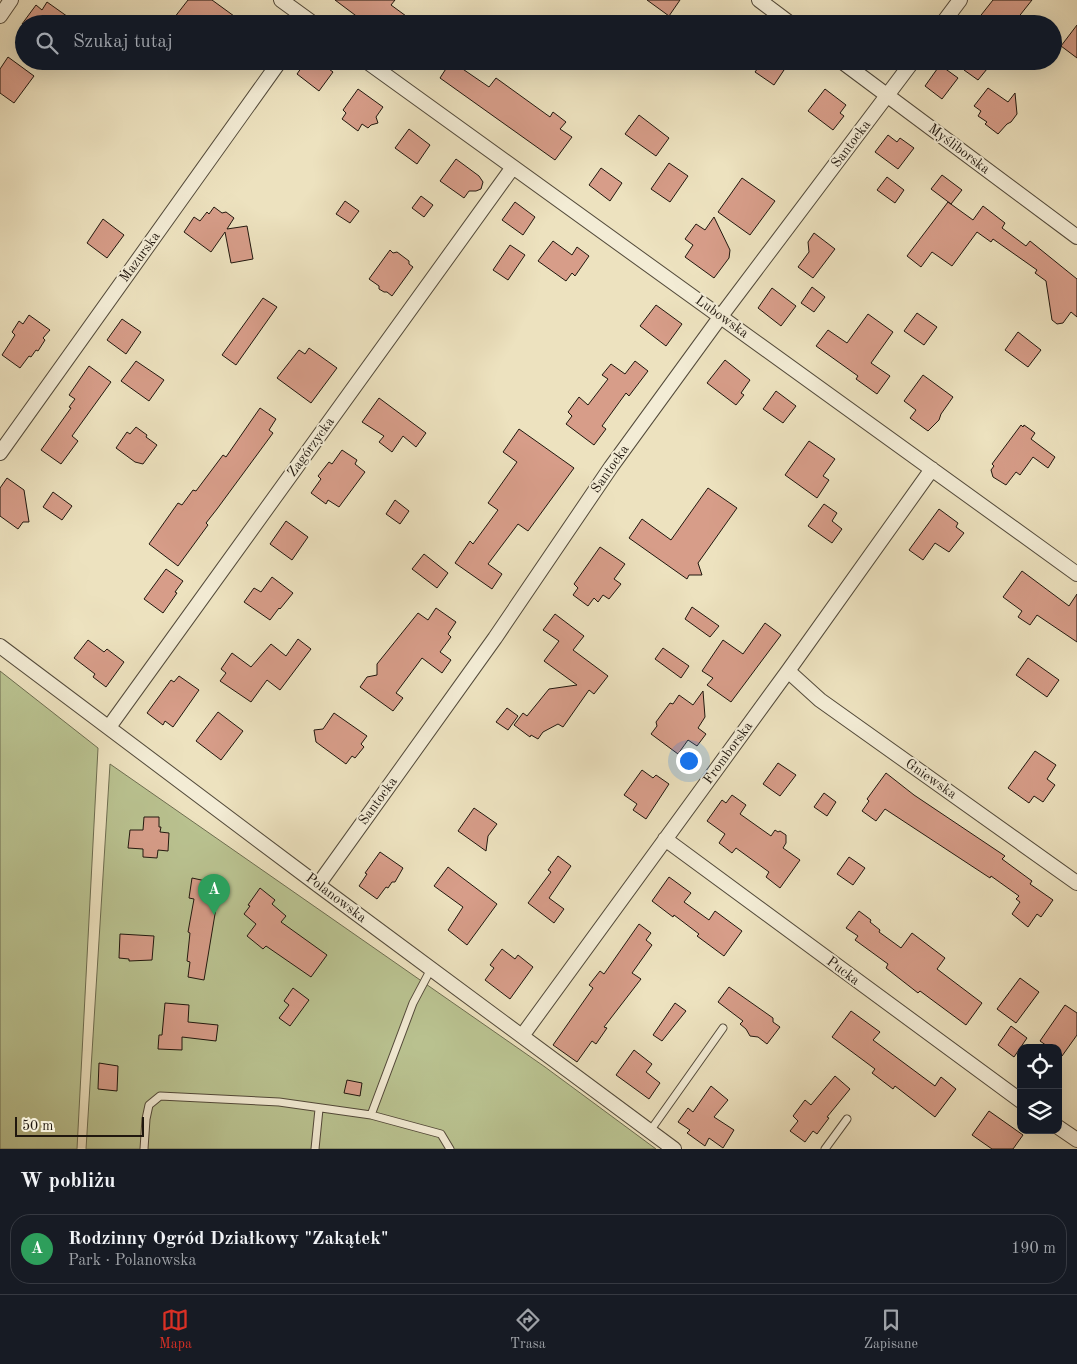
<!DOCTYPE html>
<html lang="pl">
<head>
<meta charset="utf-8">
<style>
	body { margin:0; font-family:"Old Standard TT",serif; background:#242831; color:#f1f3f6 }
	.controls { position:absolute; right:15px; bottom:15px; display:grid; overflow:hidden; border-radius:10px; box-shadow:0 5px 20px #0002 }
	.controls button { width:45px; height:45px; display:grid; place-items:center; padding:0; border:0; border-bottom:1px solid #363941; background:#171b24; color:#f1f3f6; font:25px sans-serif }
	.scale { position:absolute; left:15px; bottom:12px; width:129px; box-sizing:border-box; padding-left:5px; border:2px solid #20170e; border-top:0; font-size:14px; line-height:18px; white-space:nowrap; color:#20170e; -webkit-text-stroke:4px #f3ecd5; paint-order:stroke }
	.you { position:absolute; left:688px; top:760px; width:18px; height:18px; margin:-12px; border:4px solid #fff; border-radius:50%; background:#1a73e8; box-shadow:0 0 0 8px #1a73e833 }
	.badge { display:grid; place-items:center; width:32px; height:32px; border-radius:50%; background:#d93025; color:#fff; font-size:16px; font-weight:700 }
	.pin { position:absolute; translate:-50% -41px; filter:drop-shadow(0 1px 2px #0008) }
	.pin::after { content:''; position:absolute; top:26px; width:18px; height:15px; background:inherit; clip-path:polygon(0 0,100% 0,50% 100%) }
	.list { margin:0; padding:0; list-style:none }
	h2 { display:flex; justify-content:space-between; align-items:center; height:65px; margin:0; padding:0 20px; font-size:21px }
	h2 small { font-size:16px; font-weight:400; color:#9ea1a6 }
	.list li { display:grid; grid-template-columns:32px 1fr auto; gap:15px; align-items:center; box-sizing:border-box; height:70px; margin:0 10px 10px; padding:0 10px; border:1px solid #363941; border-radius:20px }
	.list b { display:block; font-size:19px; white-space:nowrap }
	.list p { margin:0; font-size:16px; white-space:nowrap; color:#9ea1a6 }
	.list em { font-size:16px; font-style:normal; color:#9ea1a6 }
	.icon { flex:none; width:28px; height:28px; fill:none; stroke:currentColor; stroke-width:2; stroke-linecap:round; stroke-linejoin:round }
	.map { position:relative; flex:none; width:1077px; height:1149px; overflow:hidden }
	.search { position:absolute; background:#171b24; box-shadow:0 5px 20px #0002; left:15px; right:15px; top:15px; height:55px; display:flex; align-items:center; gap:12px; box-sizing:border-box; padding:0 18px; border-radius:28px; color:#9ea1a6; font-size:19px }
	.sheet { height:145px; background:#171b24 }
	nav { display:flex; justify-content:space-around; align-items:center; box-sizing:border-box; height:70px; border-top:1px solid #363941; background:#171b24; font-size:14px; color:#9ea1a6 }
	nav a { display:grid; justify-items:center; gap:2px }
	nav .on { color:#d93025 }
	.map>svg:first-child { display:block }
</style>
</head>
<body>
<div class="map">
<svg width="1077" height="1149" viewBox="0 0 1077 1149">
	<rect width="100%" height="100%" fill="#ede2bf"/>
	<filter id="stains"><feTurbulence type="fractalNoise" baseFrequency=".004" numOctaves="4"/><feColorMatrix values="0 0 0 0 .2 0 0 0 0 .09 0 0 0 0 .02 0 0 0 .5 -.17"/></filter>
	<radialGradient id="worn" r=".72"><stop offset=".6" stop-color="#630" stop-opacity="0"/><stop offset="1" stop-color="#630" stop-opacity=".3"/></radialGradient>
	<!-- green -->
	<path fill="#bac391" stroke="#6d6d50" d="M 0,671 L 98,748 L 77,1149 L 0,1149 Z
		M 110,764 L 545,1067 L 656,1149 L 86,1149 Z"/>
	<!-- building -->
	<path fill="#d79d89" stroke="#20170e" d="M 188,0 L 212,0 L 245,24 L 183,24 L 174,18 Z
		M 335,0 L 395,0 L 391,5 L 417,24 L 367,24 Z
		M 647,0 L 680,0 L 669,16 Z
		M 993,0 L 1032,0 L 1013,24 L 974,24 Z
		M 47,2 L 78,24 L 22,24 L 36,5 L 42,10 Z
		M 1077,25 L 1077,58 L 1061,46 Z
		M 8,57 L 34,76 L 14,103 L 0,93 L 0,69 Z
		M 306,61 L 318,61 L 333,72 L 319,91 L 297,74 Z
		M 451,61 L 489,87 L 496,78 L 550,117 L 553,112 L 566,122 L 560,129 L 572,137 L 555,160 L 440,78 Z
		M 763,61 L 790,61 L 774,85 L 755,72 Z
		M 971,61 L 977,61 L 987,69 L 978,80 L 964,70 Z
		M 940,65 L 958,78 L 942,99 L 925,86 Z
		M 988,88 L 1008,102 L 1015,93 L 1017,114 L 1011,122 L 1007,124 L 998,134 L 985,124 L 987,122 L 978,116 L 981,111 L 974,106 Z
		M 358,89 L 383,107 L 376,117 L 378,123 L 371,125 L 368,128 L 362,124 L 358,131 L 342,119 L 346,113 L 343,110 Z
		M 825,89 L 846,105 L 840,113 L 844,116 L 833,130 L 808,111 Z
		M 639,115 L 669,138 L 656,156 L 625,134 Z
		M 409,129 L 430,145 L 417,164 L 395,148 Z
		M 888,135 L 897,142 L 900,138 L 914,148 L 898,169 L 875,152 Z
		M 456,159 L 479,176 L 483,182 L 481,189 L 476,191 L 469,191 L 464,198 L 440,181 Z
		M 669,163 L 688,176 L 670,202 L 651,189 Z
		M 601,168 L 622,183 L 610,201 L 589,185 Z
		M 942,175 L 962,190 L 951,204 L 931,189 Z
		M 887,177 L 904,190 L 895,203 L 877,190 Z
		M 742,178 L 775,201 L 750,235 L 718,212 Z
		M 421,196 L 433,205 L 424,217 L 412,208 Z
		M 345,201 L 359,211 L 350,223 L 336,214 Z
		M 515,202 L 535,217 L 523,235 L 502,220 Z
		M 948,202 L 973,220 L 983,206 L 1005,223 L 1002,228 L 1026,246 L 1030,241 L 1077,279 L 1077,317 L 1071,312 L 1063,323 L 1057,324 L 1052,320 L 1046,281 L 1035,273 L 1037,270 L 993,239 L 991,242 L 977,232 L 952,266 L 932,252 L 921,267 L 907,256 Z
		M 214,207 L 222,213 L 226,212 L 234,218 L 227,229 L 247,226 L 253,259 L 231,263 L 225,232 L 211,252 L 184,232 L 194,217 L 200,221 L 207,212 L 209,214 Z
		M 714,217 L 730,250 L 729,258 L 714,278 L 685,257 L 693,245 L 685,239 L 696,224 L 705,230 Z
		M 103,219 L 124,235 L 107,258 L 87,243 Z
		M 814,233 L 835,249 L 813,278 L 798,267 L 809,252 L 808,242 Z
		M 553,241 L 572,255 L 577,247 L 589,256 L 575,276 L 572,273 L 566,281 L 538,261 Z
		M 510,245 L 525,255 L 508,280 L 493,270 Z
		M 390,250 L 393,253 L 397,252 L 409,261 L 409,264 L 413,267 L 392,296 L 387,292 L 384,292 L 379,289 L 379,286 L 369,279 Z
		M 812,287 L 825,297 L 814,312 L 801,303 Z
		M 772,288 L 796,306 L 781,326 L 758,308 Z
		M 263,298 L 277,307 L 236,365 L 222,355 Z
		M 656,305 L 682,324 L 666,346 L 640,326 Z
		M 917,313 L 937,327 L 924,345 L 904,331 Z
		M 868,314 L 893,332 L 871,363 L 890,376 L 877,394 L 856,379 L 858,376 L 816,346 L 828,330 L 847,343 Z
		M 29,315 L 50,330 L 43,338 L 45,340 L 38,351 L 36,350 L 31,357 L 29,356 L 20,368 L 2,355 L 15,335 L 12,332 L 19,321 L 23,324 Z
		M 122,319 L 141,332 L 126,354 L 107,340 Z
		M 1018,332 L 1041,350 L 1028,367 L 1005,350 Z
		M 309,348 L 337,368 L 311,403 L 277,378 L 299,350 L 305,354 Z
		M 725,360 L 750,380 L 741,393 L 744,395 L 736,405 L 707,383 Z
		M 136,361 L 164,380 L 149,401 L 121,381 Z
		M 635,361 L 648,371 L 629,396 L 626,393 L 602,426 L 606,429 L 594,445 L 566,424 L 572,416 L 568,412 L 579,397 L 588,405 L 608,379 L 602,375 L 611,364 L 625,374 Z
		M 89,366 L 111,382 L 72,436 L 78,441 L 61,464 L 41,450 L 71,408 L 69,407 L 75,399 L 69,395 Z
		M 923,375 L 953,397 L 941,414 L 939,420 L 928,431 L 910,418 L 916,410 L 904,401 Z
		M 776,391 L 796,406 L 783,423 L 763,409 Z
		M 379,398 L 426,433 L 416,447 L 403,436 L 392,452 L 379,442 L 384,436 L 362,422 Z
		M 260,408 L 276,419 L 269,430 L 273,433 L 217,509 L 206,523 L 208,525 L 178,566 L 149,544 L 178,503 L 182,505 L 193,490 L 196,491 L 223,455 L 226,457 Z
		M 1021,425 L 1023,427 L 1024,425 L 1035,433 L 1031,439 L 1055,457 L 1048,468 L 1033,457 L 1020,475 L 1016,472 L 1006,485 L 993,477 L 991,470 L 994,466 L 992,464 Z
		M 136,427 L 147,435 L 146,437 L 157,445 L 143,464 L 135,462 L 116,448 L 127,432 L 130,434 Z
		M 519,429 L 574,468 L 528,531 L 518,524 L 488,564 L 502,574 L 492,589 L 455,563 L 470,541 L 473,544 L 498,510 L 488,503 L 517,462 L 503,452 Z
		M 809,441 L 835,459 L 823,476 L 829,480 L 817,498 L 785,475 Z
		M 342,450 L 357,460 L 355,464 L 365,472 L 339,507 L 328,500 L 326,504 L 311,493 L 321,479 L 318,476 L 329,462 L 332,464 Z
		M 7,478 L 24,490 L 29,522 L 23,522 L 18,529 L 0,516 L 0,488 Z
		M 708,488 L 737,508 L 698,563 L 702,575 L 689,575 L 687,579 L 629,538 L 642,519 L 671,540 Z
		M 53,492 L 72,506 L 62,520 L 43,507 Z
		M 395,500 L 409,511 L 400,524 L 386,514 Z
		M 824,504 L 837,513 L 832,521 L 842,529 L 832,543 L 808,526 Z
		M 939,509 L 958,523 L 956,527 L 964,533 L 949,552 L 935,543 L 923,560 L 909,550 Z
		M 286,521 L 308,537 L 292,560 L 270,544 Z
		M 600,547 L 625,564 L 614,579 L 621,584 L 609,599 L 603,595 L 598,602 L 594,598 L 588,606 L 573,595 L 578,588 L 574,584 Z
		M 424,554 L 448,573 L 437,588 L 412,569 Z
		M 166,569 L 183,581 L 175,592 L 177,593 L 163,613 L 144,599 Z
		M 1022,571 L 1069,606 L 1077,594 L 1077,642 L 1037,615 L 1030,625 L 1018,617 L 1022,611 L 1003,597 Z
		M 272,577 L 293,593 L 280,609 L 279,608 L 270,620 L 244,602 L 254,588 L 261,592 Z
		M 692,607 L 719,626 L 710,637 L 685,619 Z
		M 436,608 L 456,622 L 448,634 L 451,637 L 440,652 L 451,660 L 442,673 L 422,658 L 396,693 L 403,698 L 393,711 L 360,687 L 367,677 L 377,675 L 377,664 L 418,613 L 428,620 Z
		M 555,614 L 584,636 L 573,650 L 608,676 L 594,694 L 589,690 L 563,727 L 558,724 L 543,732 L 538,739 L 531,735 L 530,737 L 514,725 L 523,713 L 527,716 L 549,689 L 577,685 L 544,661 L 559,641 L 543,630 Z
		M 765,623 L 781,635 L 731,702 L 707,685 L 713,678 L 702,671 L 723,640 L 743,654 Z
		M 298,639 L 311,649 L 280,690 L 267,680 L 251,702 L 220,681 L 226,673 L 221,669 L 232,653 L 251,667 L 271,644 L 286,656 Z
		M 88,640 L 104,652 L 107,649 L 124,662 L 106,687 L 93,677 L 95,674 L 74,658 Z
		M 663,648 L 689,666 L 681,678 L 655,659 Z
		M 1028,658 L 1059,680 L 1047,697 L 1016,675 Z
		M 179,676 L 199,690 L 173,727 L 165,721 L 163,725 L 147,713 L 171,680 L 174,682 Z
		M 703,691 L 705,717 L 698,728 L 706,734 L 697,746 L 688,740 L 678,754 L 651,734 L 657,726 L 656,722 L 670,703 L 673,704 L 679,695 L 693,705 Z
		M 507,708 L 518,716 L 508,730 L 496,722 Z
		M 218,712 L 243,731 L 221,760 L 196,741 Z
		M 334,713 L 367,736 L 361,744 L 364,747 L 355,758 L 352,756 L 346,764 L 316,742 L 314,730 L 323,729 Z
		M 1035,751 L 1056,765 L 1047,779 L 1055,785 L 1043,802 L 1034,796 L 1029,803 L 1008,788 Z
		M 778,763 L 796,775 L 780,796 L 763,784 Z
		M 642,770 L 653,778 L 656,775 L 669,784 L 646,819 L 633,810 L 637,804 L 624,795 Z
		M 886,773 L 914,795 L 1005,856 L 1002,859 L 1032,881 L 1030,884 L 1053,900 L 1041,917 L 1037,914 L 1028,927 L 1012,914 L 1020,902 L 1016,899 L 1019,896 L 991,876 L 990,878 L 885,809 L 876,821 L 862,811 L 869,801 L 867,799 Z
		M 824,793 L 836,802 L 827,816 L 814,807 Z
		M 732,795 L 746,805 L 740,814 L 771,836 L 775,830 L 778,832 L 780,831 L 786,835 L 786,843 L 783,848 L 800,860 L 780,888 L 766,877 L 769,872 L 736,848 L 732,853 L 719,843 L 725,834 L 707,821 L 722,800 L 726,803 Z
		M 474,808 L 497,824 L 488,836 L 486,851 L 458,831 Z
		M 144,817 L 159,817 L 159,827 L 161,827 L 160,832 L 169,833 L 168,851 L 158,850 L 157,858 L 143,857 L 143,849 L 128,848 L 130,830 L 143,830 Z
		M 380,852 L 403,868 L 395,882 L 392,882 L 388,888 L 386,887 L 377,899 L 359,886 L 367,874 L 365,873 Z
		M 558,856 L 571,866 L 549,898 L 564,909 L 554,923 L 528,903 L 551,872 L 548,870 Z
		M 849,857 L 865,868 L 853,885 L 837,874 Z
		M 448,867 L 497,904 L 467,945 L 448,930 L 463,907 L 434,886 Z
		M 669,877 L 691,893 L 684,902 L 709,920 L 715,911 L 742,931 L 724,956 L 697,936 L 699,934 L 674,915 L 673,917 L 652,901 Z
		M 192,878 L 220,884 L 204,980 L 188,977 L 190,962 L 187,961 L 190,933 L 188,932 L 194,899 L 189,898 Z
		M 260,888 L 275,900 L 272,904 L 286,916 L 281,922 L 327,955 L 311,977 L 266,946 L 263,949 L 247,936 L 256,924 L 244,914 L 250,906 L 248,905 Z
		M 859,911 L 871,920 L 870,922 L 880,930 L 879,932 L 901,948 L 912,933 L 945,958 L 937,969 L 982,1003 L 966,1025 L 920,991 L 918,993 L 886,968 L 888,964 L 855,940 L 858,936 L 846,928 Z
		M 639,924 L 651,933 L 646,940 L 652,945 L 632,973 L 641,979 L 604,1027 L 607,1028 L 596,1044 L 592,1041 L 577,1062 L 553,1045 L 593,988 L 589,985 L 600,971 L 604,974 Z
		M 120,934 L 154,936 L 152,960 L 129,961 L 129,959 L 119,958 Z
		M 502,949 L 515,959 L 518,955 L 533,967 L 510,999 L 485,980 L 494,968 L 490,965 Z
		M 1020,978 L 1039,992 L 1016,1023 L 997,1009 Z
		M 729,987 L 773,1018 L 773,1022 L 780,1027 L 767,1044 L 758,1037 L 750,1036 L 746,1029 L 740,1024 L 743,1021 L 718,1002 Z
		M 293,988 L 309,1000 L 290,1026 L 279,1018 L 289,1005 L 284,1001 Z
		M 165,1003 L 189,1005 L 188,1022 L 218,1025 L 216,1041 L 182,1037 L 182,1050 L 158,1049 L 159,1035 L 162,1035 Z
		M 675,1003 L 686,1011 L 662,1041 L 653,1035 Z
		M 1065,1005 L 1077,1013 L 1077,1035 L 1062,1056 L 1058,1053 L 1058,1048 L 1050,1048 L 1040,1041 Z
		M 851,1011 L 880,1032 L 873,1040 L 935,1086 L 941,1077 L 956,1089 L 935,1117 L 895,1086 L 893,1089 L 872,1073 L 875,1069 L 832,1037 Z
		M 1011,1026 L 1027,1038 L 1014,1057 L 998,1045 Z
		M 634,1050 L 652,1064 L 646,1072 L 660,1083 L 649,1099 L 616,1075 Z
		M 99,1063 L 118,1066 L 117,1091 L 98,1089 Z
		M 835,1076 L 850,1089 L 827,1117 L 829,1118 L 817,1134 L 813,1131 L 805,1142 L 790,1131 L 798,1121 L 793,1116 L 805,1100 L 811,1105 Z
		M 347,1080 L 362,1083 L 360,1096 L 344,1093 Z
		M 711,1086 L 728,1100 L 714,1117 L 734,1130 L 723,1148 L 709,1138 L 705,1146 L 687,1133 L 690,1130 L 678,1122 L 688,1108 L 693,1112 Z
		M 989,1111 L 1023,1135 L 1013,1149 L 992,1149 L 972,1135 Z"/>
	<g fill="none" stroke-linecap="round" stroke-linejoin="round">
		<defs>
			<path id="lane" d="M 371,1115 L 413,1003 L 431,969
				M 650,1131 L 723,1028
				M 144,1149 L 146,1119 L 149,1105 L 160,1096 L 279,1102 L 371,1115 L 441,1134 L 450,1149
				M 315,1149 L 319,1109
				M 825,1149 L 847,1119"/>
			<path id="street" d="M 281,0 L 314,24
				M 759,0 L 791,24
				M 0,16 L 11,0
				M 942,24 L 960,0
				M 366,61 L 1077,574
				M 841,61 L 1077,237
				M 0,453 L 280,61
				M 0,646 L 318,885 L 674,1149
				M 788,671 L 820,700 L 1077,883
				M 109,727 L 513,167
				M 665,839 L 1021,1101
				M 318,885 L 495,638 L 611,467 L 721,316 L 913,61
				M 522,1036 L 788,671 L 932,469
				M 1058,1127 L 1077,1140"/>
		</defs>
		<!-- lane casing -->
		<use href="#lane" stroke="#534a3a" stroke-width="9"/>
		<!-- street casing -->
		<use href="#street" stroke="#534a3a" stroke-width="16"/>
		<!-- lane -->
		<use href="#lane" stroke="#f3ecd5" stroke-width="7"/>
		<!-- street -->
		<use href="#street" stroke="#f3ecd5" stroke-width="14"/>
	</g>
	<g text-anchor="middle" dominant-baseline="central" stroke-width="4" stroke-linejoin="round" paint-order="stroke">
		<!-- street labels -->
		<g font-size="14" fill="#20170e" stroke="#f3ecd5">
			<text transform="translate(851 144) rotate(-53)">Santocka</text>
			<text transform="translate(959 149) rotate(37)">Myśliborska</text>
			<text transform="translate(140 257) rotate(-54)">Mazurska</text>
			<text transform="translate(722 317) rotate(36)">Lubowska</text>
			<text transform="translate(311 447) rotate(-54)">Zagórzycka</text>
			<text transform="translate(610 469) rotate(-55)">Santocka</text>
			<text transform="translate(728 753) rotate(-54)">Fromborska</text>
			<text transform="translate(931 779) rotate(35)">Gniewska</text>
			<text transform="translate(378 801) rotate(-54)">Santocka</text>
			<text transform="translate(336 898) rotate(37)">Polanowska</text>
			<text transform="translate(843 971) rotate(37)">Pucka</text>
		</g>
	</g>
	<rect width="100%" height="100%" filter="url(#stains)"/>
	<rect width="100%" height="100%" fill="url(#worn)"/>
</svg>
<div class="controls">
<button><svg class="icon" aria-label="locate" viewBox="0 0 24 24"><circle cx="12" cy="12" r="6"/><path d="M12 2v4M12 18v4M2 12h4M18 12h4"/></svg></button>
<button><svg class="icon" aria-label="layers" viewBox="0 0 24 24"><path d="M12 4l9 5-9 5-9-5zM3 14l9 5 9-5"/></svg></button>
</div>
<div class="scale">50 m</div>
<div class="you"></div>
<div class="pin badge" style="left:214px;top:915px;background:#2e9e5b">A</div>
<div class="search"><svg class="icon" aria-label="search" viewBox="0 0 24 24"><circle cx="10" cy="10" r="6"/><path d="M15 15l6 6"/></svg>Szukaj tutaj</div>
</div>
<section class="sheet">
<h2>W pobliżu<small></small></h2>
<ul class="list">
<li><span class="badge" style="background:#2e9e5b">A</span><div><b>Rodzinny Ogród Działkowy &quot;Zakątek&quot;</b><p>Park · Polanowska</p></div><em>190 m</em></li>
</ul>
</section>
<nav>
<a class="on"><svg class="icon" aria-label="map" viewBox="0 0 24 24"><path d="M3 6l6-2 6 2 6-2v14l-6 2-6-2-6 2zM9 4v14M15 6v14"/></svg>Mapa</a>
<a><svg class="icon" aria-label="directions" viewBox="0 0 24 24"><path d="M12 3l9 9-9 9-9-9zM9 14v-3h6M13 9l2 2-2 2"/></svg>Trasa</a>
<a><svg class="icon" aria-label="saved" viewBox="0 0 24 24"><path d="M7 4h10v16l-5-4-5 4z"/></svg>Zapisane</a>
</nav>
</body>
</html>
